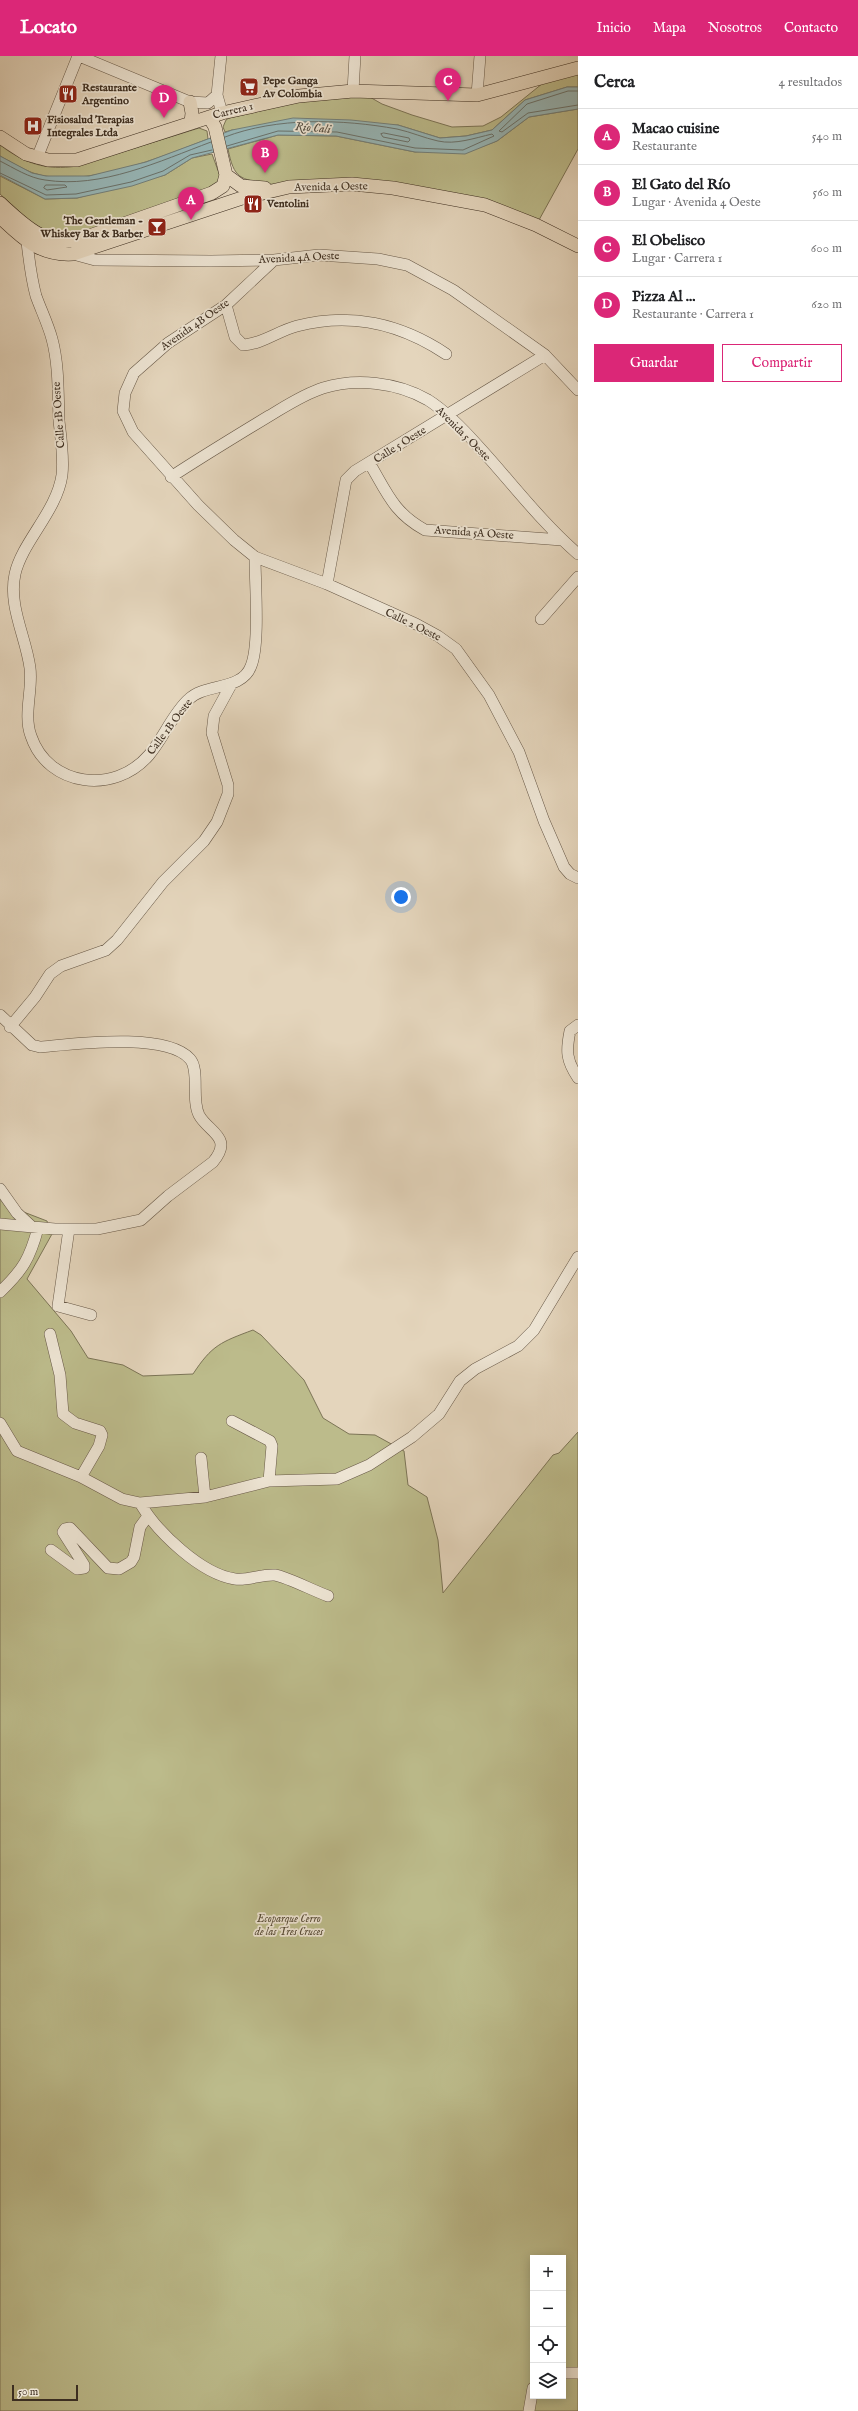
<!DOCTYPE html>
<html lang="es">
<head>
<meta charset="utf-8">
<style>
	body { margin:0; font-family:"IM FELL English",serif; background:#f2f2f2; color:#202124 }
	.controls { position:absolute; right:12px; bottom:12px; display:grid; overflow:hidden; border-radius:0px; box-shadow:0 2px 10px #0003 }
	.controls button { width:36px; height:36px; display:grid; place-items:center; padding:0; border:0; border-bottom:1px solid #e0e0e0; background:#fff; color:#202124; font:20px sans-serif }
	.scale { position:absolute; left:12px; bottom:10px; width:66px; box-sizing:border-box; padding-left:4px; border:2px solid #3d2e20; border-top:0; font-size:11px; line-height:14px; white-space:nowrap; color:#3d2e20; -webkit-text-stroke:3px #ede4d3; paint-order:stroke }
	.you { position:absolute; left:401px; top:841px; width:14px; height:14px; margin:-10px; border:3px solid #fff; border-radius:50%; background:#1a73e8; box-shadow:0 0 0 6px #1a73e833 }
	.badge { display:grid; place-items:center; width:26px; height:26px; border-radius:50%; background:#db2777; color:#fff; font-size:13px; font-weight:700 }
	.pin { position:absolute; translate:-50% -33px; filter:drop-shadow(0 1px 2px #0008) }
	.pin::after { content:''; position:absolute; top:21px; width:14px; height:12px; background:inherit; clip-path:polygon(0 0,100% 0,50% 100%) }
	.list { margin:0; padding:0; list-style:none }
	h2 { display:flex; justify-content:space-between; align-items:center; height:52px; margin:0; padding:0 16px; font-size:17px }
	h2 small { font-size:13px; font-weight:400; color:#757577 }
	.list li { display:grid; grid-template-columns:26px 1fr auto; gap:12px; align-items:center; box-sizing:border-box; height:56px; padding:0 16px; border-top:1px solid #e0e0e0 }
	.list b { display:block; font-size:15px; white-space:nowrap }
	.list p { margin:0; font-size:13px; white-space:nowrap; color:#757577 }
	.list em { font-size:13px; font-style:normal; color:#757577 }
	.actions { display:flex; gap:8px; padding:12px 16px }
	.actions a { flex:1; padding:9px 0; border:1px solid #db2777; border-radius:0px; text-align:center; font-size:14px; color:#db2777 }
	.actions .main { background:#db2777; color:#fff }
	.icon { flex:none; width:22px; height:22px; fill:none; stroke:currentColor; stroke-width:2; stroke-linecap:round; stroke-linejoin:round }
	.map { position:relative; flex:none; width:578px; height:2355px; overflow:hidden }
	header { display:flex; align-items:center; gap:24px; box-sizing:border-box; height:56px; padding:0 20px; background:#db2777; color:#fff }
	header strong { font-size:19px }
	nav { display:flex; gap:22px; margin-inline-start:auto; font-size:14px }
	main { display:flex }
	aside { flex:1; background:#fff }
	.map>svg:first-child { display:block }
</style>
</head>
<body>
<header>
<strong>Locato</strong>
<nav><a>Inicio</a><a>Mapa</a><a>Nosotros</a><a>Contacto</a></nav>
</header>
<main>
<div class="map">
<svg width="578" height="2355" viewBox="0 0 578 2355">
	<rect width="100%" height="100%" fill="#e4d5bc"/>
	<filter id="stains"><feTurbulence type="fractalNoise" baseFrequency=".005" numOctaves="4"/><feColorMatrix values="0 0 0 0 .2 0 0 0 0 .09 0 0 0 0 .02 0 0 0 .5 -.17"/></filter>
	<radialGradient id="worn" r=".72"><stop offset=".6" stop-color="#630" stop-opacity="0"/><stop offset="1" stop-color="#630" stop-opacity=".3"/></radialGradient>
	<!-- green -->
	<path fill="#bcbb8b" stroke="#7c7456" fill-rule="evenodd" d="M 578,17 L 578,31 L 567,31 L 525,44 L 492,74 L 466,80 L 440,82 L 398,69 L 232,74 L 225,76 L 223,71 L 226,64 L 229,62 L 299,46 L 368,40 L 382,48 L 412,59 L 452,71 L 483,70 L 501,61 L 548,23 Z
		M 578,53 L 578,93 L 539,164 L 486,144 L 268,128 C 240,123 234,123 228,93 L 278,79 L 336,80 L 415,96 L 481,91 L 497,85 L 529,61 Z
		M 199,72 L 207,75 L 208,83 C 161,101 83,134 33,117 C 22,113 11,106 0,100 L 0,89 C 24,107 46,115 77,110 Z
		M 212,98 L 220,120 L 216,130 L 82,177 L 58,180 L 33,168 L 0,138 L 0,120 L 45,143 L 77,142 L 165,119 L 192,102 Z
		M 0,1137 L 21,1155 L 47,1165 L 52,1178 L 27,1223 L 71,1275 L 88,1302 L 123,1309 L 143,1320 L 193,1318 C 212,1289 221,1286 253,1274 L 261,1279 L 304,1324 L 323,1362 L 349,1378 L 375,1379 L 404,1395 L 408,1429 L 427,1441 L 438,1484 L 443,1537 L 553,1399 L 559,1397 L 578,1376 L 578,2355 L 0,2355 ZM 533,2202 L 563,2202 L 563,2340 L 533,2340 Z"/>
	<!-- water -->
	<path fill="#97b7b8" stroke="#73807b" d="M 567,31 L 578,31 L 578,53 L 529,61 L 497,85 L 465,98 L 415,96 L 336,80 L 278,79 L 192,102 L 165,119 L 132,130 L 77,142 L 45,143 L 0,119 L 0,100 L 32,117 L 46,120 L 89,120 L 146,106 L 232,74 L 293,62 L 351,64 L 398,69 L 440,82 L 466,80 L 492,74 L 525,44 Z"/>
	<g fill="none" stroke-linecap="round" stroke-linejoin="round">
		<!-- shore -->
		<path stroke="#6a726c" stroke-width="1" d="M 578,35 L 568,35 L 527,48 L 499,75 L 502,76 L 528,57 L 578,49
			M 384,77 L 409,82 L 410,84 L 408,86 L 383,81 L 381,78 Z
			M 225,81 C 277,61 342,63 397,73 C 411,76 424,82 438,85 C 455,89 475,82 492,78 L 494,80 L 463,94 L 415,92 L 337,76 L 278,75 L 227,90
			M 0,105 C 14,112 29,122 45,124 C 101,133 160,105 211,86
			M 0,117 L 46,139 L 76,138 L 131,126 L 163,115 L 190,99 L 212,94
			M 46,129 L 65,129 L 67,131 L 47,134 L 44,132 Z"/>
		<defs>
			<path id="minor" d="M 79,0 L 190,46 L 208,47 L 217,39
				M 221,0 L 217,39 L 222,57
				M 353,35 L 355,0
				M 477,39 L 480,0
				M 37,102 L 78,0
				M 27,186 C 29,204 31,222 36,240 C 41,254 48,268 52,283 C 59,309 58,338 59,365 C 61,382 64,402 62,419 C 57,455 22,486 15,518 C 8,550 26,581 30,612 C 33,633 23,659 31,680 C 48,731 115,739 149,699 C 163,683 173,657 189,643 C 205,627 242,635 251,610 C 260,588 255,527 255,501
				M 73,198 L 95,204 L 211,205 L 274,204 L 319,199 L 378,203 L 407,209 L 453,234 L 545,299 L 578,334
				M 274,204 L 226,249 L 168,287 L 134,317 L 125,337 L 123,355 L 133,376 L 198,449 L 234,484 L 255,501 L 327,528 L 416,568 L 438,580 L 456,593 L 489,639 L 519,696 L 544,765 L 564,811 L 570,818 L 578,822
				M 226,249 L 235,281 L 243,289 C 262,288 278,275 297,270 C 350,256 401,268 446,298
				M 370,408 C 387,437 394,457 425,474 L 562,484
				M 171,421 C 203,400 236,380 269,360 C 286,350 304,338 323,332 C 356,322 397,326 428,344 C 447,356 464,374 479,391 C 512,427 541,466 578,498
				M 327,528 L 346,424 L 355,415 L 545,299
				M 541,563 L 578,521
				M 0,959 L 32,989 L 40,991 C 75,988 166,976 190,1003 C 200,1014 191,1043 199,1059 C 208,1076 234,1081 213,1106 L 168,1140 L 141,1164 L 97,1173 L 55,1173 L 0,1168
				M 578,969 L 570,975 C 566,995 566,1004 578,1022
				M 10,971 L 35,941 L 50,918 L 61,910 L 106,894 L 117,884 L 163,826 L 204,785 L 217,766 L 228,738 L 228,729 L 212,677 L 214,660 L 232,627
				M 0,1133 L 17,1157 L 31,1170
				M 69,1173 L 58,1250 L 91,1259
				M 0,1236 C 23,1214 30,1202 38,1172
				M 50,1278 L 60,1319 L 63,1358 L 75,1367 L 100,1375 L 102,1379 L 99,1390 L 81,1421
				M 232,1365 L 270,1385 L 272,1390 L 269,1425
				M 0,1367 L 17,1395 L 81,1421 L 122,1443 L 140,1447 L 205,1441 L 269,1425 L 337,1423 L 369,1409 L 412,1381 L 439,1358 L 460,1325 L 475,1313 L 518,1290 L 534,1274 L 578,1201
				M 201,1402 L 205,1441
				M 140,1447 C 157,1476 201,1518 235,1523 C 248,1525 261,1518 275,1519 C 287,1521 314,1535 328,1540
				M 51,1494 L 77,1513 L 84,1512 L 84,1509 L 63,1476 L 65,1473 L 70,1472 L 108,1512 L 119,1513 L 131,1506 L 134,1501 L 140,1471 L 148,1460
				M 563,2317 L 578,2317
				M 529,2355 L 533,2332"/>
			<path id="major" d="M 190,46 L 192,57 L 191,67
				M 209,61 L 215,71 L 226,119 L 241,130 L 265,132
				M 0,81 L 26,98 L 48,104 L 77,104 L 222,57 L 299,40 L 353,35 L 477,39 L 578,12
				M 0,147 C 24,169 44,190 78,184 L 212,137 L 223,130 L 226,119
				M 0,161 C 22,182 40,200 73,198 L 242,142 L 289,131 L 352,128 L 393,132 L 485,149 L 536,169 L 578,190"/>
		</defs>
		<!-- minor casing -->
		<use href="#minor" stroke="#675847" stroke-width="12"/>
		<!-- major casing -->
		<use href="#major" stroke="#3d2e20" stroke-width="14"/>
		<!-- minor -->
		<use href="#minor" stroke="#ede4d3" stroke-width="11"/>
		<!-- major -->
		<use href="#major" stroke="#e4d5bc" stroke-width="13"/>
	</g>
	<!-- icons -->
	<defs>
		<symbol id="supermarket-square" viewBox="-11 -11 22 22"><rect x="-9" y="-9" width="18" height="18" rx="4" fill="#8f2418" stroke="#ede4d3"/><path d="M-6-5.5h2.5l.6 2H6L4.5 2H-2.5L-4.4-4H-6ZM-1.5 3.2a1.3 1.3 0 1 0 .1 0ZM3 3.2a1.3 1.3 0 1 0 .1 0Z" fill="#fff"/></symbol>
		<symbol id="restaurant-square" viewBox="-11 -11 22 22"><rect x="-9" y="-9" width="18" height="18" rx="4" fill="#8f2418" stroke="#ede4d3"/><path d="M-5-6h1v4h1v-4h1v4h1v-4h1v5L-1.5 .5V6h-2V.5L-5-1ZM5-6V6H3V1.5H1.5Q1.5-4 5-6Z" fill="#fff"/></symbol>
		<symbol id="hospital-square" viewBox="-11 -11 22 22"><rect x="-9" y="-9" width="18" height="18" rx="4" fill="#8f2418" stroke="#ede4d3"/><path d="M-5-5h3v3.5h4V-5h3V5h-3V1.5h-4V5h-3Z" fill="#fff"/></symbol>
		<symbol id="bar-square" viewBox="-11 -11 22 22"><rect x="-9" y="-9" width="18" height="18" rx="4" fill="#8f2418" stroke="#ede4d3"/><path d="M-6-5H6L.8 .8V4.5H3.5V6h-7V4.5H-.8V.8Z" fill="#fff"/></symbol>
	</defs>
	<g fill-rule="evenodd">
		<use href="#supermarket-square" x="238" y="20" width="22" height="22"/>
		<use href="#restaurant-square" x="57" y="27" width="22" height="22"/>
		<use href="#hospital-square" x="22" y="59" width="22" height="22"/>
		<use href="#restaurant-square" x="242" y="137" width="22" height="22"/>
		<use href="#bar-square" x="146" y="160" width="22" height="22"/>
	</g>
	<g text-anchor="middle" dominant-baseline="central" stroke-width="3.5" stroke-linejoin="round" paint-order="stroke">
		<!-- poi labels -->
		<g font-size="11" font-weight="bold" fill="#3d2e20" stroke="#ede4d3" text-anchor="start">
			<text x="263" y="25">Pepe Ganga<tspan x="263" dy="13">Av Colombia</tspan></text>
			<text x="82" y="32">Restaurante<tspan x="82" dy="13">Argentino</tspan></text>
			<text x="47" y="64">Fisiosalud Terapias<tspan x="47" dy="13">Integrales Ltda</tspan></text>
			<text x="267" y="148">Ventolini</text>
			<text x="143" y="165" text-anchor="end">The Gentleman -<tspan x="143" dy="13">Whiskey Bar &amp; Barber</tspan></text>
		</g>
		<!-- street labels -->
		<g font-size="11" fill="#3d2e20" stroke="#ede4d3">
			<text transform="translate(233 55) rotate(-14)">Carrera 1</text>
			<text transform="translate(331 131) rotate(-1)">Avenida 4 Oeste</text>
			<text transform="translate(299 202) rotate(-3)">Avenida 4A Oeste</text>
			<text transform="translate(195 269) rotate(-35)">Avenida 4B Oeste</text>
			<text transform="translate(59 359) rotate(-94)">Calle 1B Oeste</text>
			<text transform="translate(463 378) rotate(45)">Avenida 5 Oeste</text>
			<text transform="translate(400 389) rotate(-32)">Calle 5 Oeste</text>
			<text transform="translate(474 477) rotate(4)">Avenida 5A Oeste</text>
			<text transform="translate(413 569) rotate(26)">Calle 2 Oeste</text>
			<text transform="translate(170 671) rotate(-53)">Calle 1B Oeste</text>
		</g>
		<!-- park labels -->
		<g font-size="11" font-style="italic" fill="#564a35" stroke="#ede4d3">
			<text x="289" y="1863">Ecoparque Cerro<tspan x="289" dy="13">de las Tres Cruces</tspan></text>
		</g>
		<!-- water labels -->
		<g font-size="12" font-style="italic" fill="#4f493e" stroke="#ede4d3">
			<text transform="translate(313 72) rotate(5)">Río Cali</text>
		</g>
	</g>
	<rect width="100%" height="100%" filter="url(#stains)"/>
	<rect width="100%" height="100%" fill="url(#worn)"/>
</svg>
<div class="controls">
<button>+</button>
<button>−</button>
<button><svg class="icon" aria-label="locate" viewBox="0 0 24 24"><circle cx="12" cy="12" r="6"/><path d="M12 2v4M12 18v4M2 12h4M18 12h4"/></svg></button>
<button><svg class="icon" aria-label="layers" viewBox="0 0 24 24"><path d="M12 4l9 5-9 5-9-5zM3 14l9 5 9-5"/></svg></button>
</div>
<div class="scale">50 m</div>
<div class="you"></div>
<div class="pin badge" style="left:191px;top:164px">A</div>
<div class="pin badge" style="left:265px;top:117px">B</div>
<div class="pin badge" style="left:448px;top:45px">C</div>
<div class="pin badge" style="left:164px;top:62px">D</div>
</div>
<aside>
<h2>Cerca<small>4 resultados</small></h2>
<ul class="list">
<li><span class="badge">A</span><div><b>Macao cuisine</b><p>Restaurante</p></div><em>540 m</em></li>
<li><span class="badge">B</span><div><b>El Gato del Río</b><p>Lugar · Avenida 4 Oeste</p></div><em>560 m</em></li>
<li><span class="badge">C</span><div><b>El Obelisco</b><p>Lugar · Carrera 1</p></div><em>600 m</em></li>
<li><span class="badge">D</span><div><b>Pizza Al ...</b><p>Restaurante · Carrera 1</p></div><em>620 m</em></li>
</ul>
<div class="actions"><a class="main">Guardar</a><a>Compartir</a></div>
</aside>
</main>
</body>
</html>
